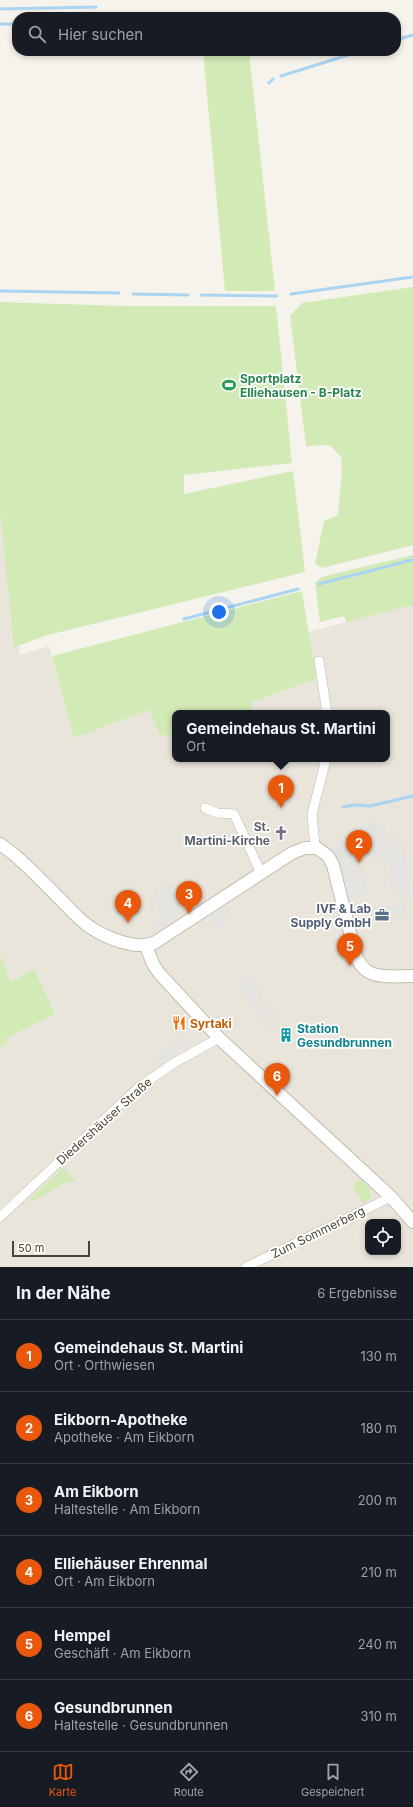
<!DOCTYPE html>
<html lang="de">
<head>
<meta charset="utf-8">
<style>
	body { margin:0; font-family:Inter,sans-serif; background:#20242c; color:#f1f3f6 }
	.controls { position:absolute; right:12px; bottom:12px; display:grid; overflow:hidden; border-radius:8px; box-shadow:0 2px 6px #0003 }
	.controls button { width:36px; height:36px; display:grid; place-items:center; padding:0; border:0; border-bottom:1px solid #363941; background:#171b24; color:#f1f3f6; font:20px sans-serif }
	.scale { position:absolute; left:12px; bottom:10px; width:78px; box-sizing:border-box; padding-left:4px; border:2px solid #4b4439; border-top:0; font-size:11px; line-height:14px; white-space:nowrap; color:#4b4439; -webkit-text-stroke:3px #fff; paint-order:stroke }
	.you { position:absolute; left:219px; top:612px; width:14px; height:14px; margin:-10px; border:3px solid #fff; border-radius:50%; background:#1a73e8; box-shadow:0 0 0 6px #1a73e833 }
	.badge { display:grid; place-items:center; width:26px; height:26px; border-radius:50%; background:#ea580c; color:#fff; font-size:13px; font-weight:700 }
	.pin { position:absolute; translate:-50% -33px; filter:drop-shadow(0 1px 2px #0008) }
	.pin::after { content:''; position:absolute; top:21px; width:14px; height:12px; background:inherit; clip-path:polygon(0 0,100% 0,50% 100%) }
	.popup { position:absolute; left:172px; top:710px; width:218px; height:52px; box-sizing:border-box; display:grid; place-content:center; border-radius:8px; background:#171b24; filter:drop-shadow(0 1px 3px #0005); font-size:13px; white-space:nowrap; color:#9ea1a6 }
	.popup b { font-size:15px; color:#f1f3f6 }
	.popup::after { content:''; position:absolute; left:50%; top:100%; margin-left:-8px; border:8px solid transparent; border-top-color:#171b24 }
	.list { margin:0; padding:0; list-style:none }
	h2 { display:flex; justify-content:space-between; align-items:center; height:52px; margin:0; padding:0 16px; font-size:17px }
	h2 small { font-size:13px; font-weight:400; color:#9ea1a6 }
	.list li { display:grid; grid-template-columns:26px 1fr auto; gap:12px; align-items:center; box-sizing:border-box; height:72px; padding:0 16px; border-top:1px solid #363941 }
	.list b { display:block; font-size:15px; white-space:nowrap }
	.list p { margin:0; font-size:13px; white-space:nowrap; color:#9ea1a6 }
	.list em { font-size:13px; font-style:normal; color:#9ea1a6 }
	.icon { flex:none; width:22px; height:22px; fill:none; stroke:currentColor; stroke-width:2; stroke-linecap:round; stroke-linejoin:round }
	.map { position:relative; flex:none; width:413px; height:1267px; overflow:hidden }
	.search { position:absolute; background:#171b24; box-shadow:0 2px 6px #0003; left:12px; right:12px; top:12px; height:44px; display:flex; align-items:center; gap:10px; box-sizing:border-box; padding:0 14px; border-radius:16px; color:#9ea1a6; font-size:15px }
	.sheet { height:484px; background:#171b24 }
	nav { display:flex; justify-content:space-around; align-items:center; box-sizing:border-box; height:56px; border-top:1px solid #363941; background:#171b24; font-size:11px; color:#9ea1a6 }
	nav a { display:grid; justify-items:center; gap:2px }
	nav .on { color:#ea580c }
	.map>svg:first-child { display:block }
</style>
</head>
<body>
<div class="map">
<svg width="413" height="1267" viewBox="0 0 413 1267">
	<rect width="100%" height="100%" fill="#f6f3ec"/>
	<!-- residential -->
	<path fill="#eae5da" fill-rule="evenodd" d="M 0,502 L 20,655 L 49,646 L 74,738 L 149,710 L 160,736 L 175,734 L 175,759 L 387,759 L 387,713 L 223,713 L 316,679 L 308,632 L 413,605 L 413,1267 L 0,1267 L 0,1047 L 7,1043 L 5,1039 L 55,1014 L 34,969 L 11,982 L 0,954 ZM 368,1222 L 398,1222 L 398,1252 L 368,1252 Z"/>
	<!-- industrial -->
	<path fill="#e6e2dd" d="M 388,836 L 394,838 L 403,837 L 406,855 L 394,858 Z
		M 268,1003 L 281,1022 L 270,1034 L 255,1011 Z"/>
	<!-- green -->
	<path fill="#d2eab5" d="M 203,51 L 249,51 L 275,291 L 225,291 Z
		M 413,287 L 413,545 L 322,568 L 315,564 L 324,521 L 338,515 L 342,472 L 341,457 L 330,445 L 306,446 L 290,316 L 302,303 Z
		M 0,302 L 124,306 L 276,306 L 292,463 L 184,475 L 184,494 L 293,471 L 305,572 L 48,635 L 14,647 L 0,511 Z
		M 413,555 L 413,605 L 346,622 L 344,616 L 320,622 L 315,583 L 321,577 Z
		M 302,591 L 316,679 L 250,703 L 253,713 L 175,713 L 175,734 L 160,736 L 149,710 L 74,738 L 52,656 Z
		M 0,954 L 11,982 L 34,969 L 55,1014 L 5,1039 L 8,1043 L 0,1047 Z
		M 63,1168 L 75,1180 L 73,1182 L 69,1181 L 34,1200 L 28,1201 Z
		M 360,1179 L 370,1189 L 370,1199 L 363,1203 L 354,1190 L 353,1186 Z"/>
	<!-- parking -->
	<path fill="#e5e3e0" d="M 379,821 L 385,826 L 394,857 L 406,855 L 412,900 L 404,901 L 407,917 L 397,919 L 395,912 L 374,917 L 372,909 L 368,909 L 367,904 L 392,906 L 401,904 L 401,900 L 392,891 L 387,876 L 390,870 L 387,861 L 377,865 L 364,822 Z
		M 344,840 L 346,848 L 353,846 L 369,895 L 349,902 L 337,860 L 332,849 L 338,841 Z
		M 171,883 L 182,915 L 158,929 L 156,920 L 160,919 L 153,890 Z
		M 227,906 L 231,914 L 224,918 L 227,925 L 216,930 L 209,915 Z
		M 253,975 L 265,1003 L 253,1011 L 236,983 Z
		M 184,1034 L 190,1042 L 160,1064 L 154,1057 Z"/>
	<g fill="none" stroke-linecap="round" stroke-linejoin="round">
		<!-- stream -->
		<path stroke="#a9d4f2" stroke-width="3" d="M 0,9 L 96,7
			M 0,24 L 17,24
			M 396,40 L 413,35
			M 281,76 L 361,51
			M 269,83 L 273,79
			M 0,291 L 119,293
			M 133,294 L 188,295
			M 291,294 L 413,277
			M 201,295 L 277,296
			M 319,584 L 412,560
			M 184,619 L 298,589
			M 343,807 L 355,805 L 370,806 L 413,796"/>
		<defs>
			<path id="minor" d="M 319,661 L 327,713
				M 205,808 L 217,813 L 234,814 L 261,873
				M 315,847 L 312,814 L 326,759
				M 0,1217 L 139,1087 L 174,1063 L 219,1038
				M 246,1267 L 391,1197"/>
			<path id="tertiary" d="M 0,844 C 23,860 41,880 61,900 C 70,909 79,920 90,927 C 106,938 135,950 154,943 L 292,853 L 305,848 L 317,848 L 328,856 L 333,865 L 355,953 C 364,982 388,976 413,976
				M 146,946 L 153,964 L 159,973 L 219,1038 L 391,1197 L 413,1222"/>
		</defs>
		<!-- minor casing -->
		<use href="#minor" stroke="#c2bbae" stroke-width="10"/>
		<!-- tertiary casing -->
		<use href="#tertiary" stroke="#c2bbae" stroke-width="14"/>
		<!-- minor -->
		<use href="#minor" stroke="#fff" stroke-width="9"/>
		<!-- tertiary -->
		<use href="#tertiary" stroke="#fff" stroke-width="12"/>
	</g>
	<!-- icons -->
	<defs>
		<symbol id="stadium-bare" viewBox="-9 -9 18 18"><path d="M0-5a6.5 5 0 1 0 0 10a6.5 5 0 1 0 0-10ZM-3.5-1.8h7v3.6h-7Z" fill="#2e9e5b" stroke="#fff" stroke-width="2.5" paint-order="stroke"/></symbol>
		<symbol id="church-bare" viewBox="-9 -9 18 18"><path d="M-1.2-6h2.4v3.5h3.3v2.4h-3.3V6h-2.4V-.1h-3.3v-2.4h3.3Z" fill="#6b7280" stroke="#fff" stroke-width="2.5" paint-order="stroke"/></symbol>
		<symbol id="office-bare" viewBox="-9 -9 18 18"><path d="M-6-3h4V-5.5h4V-3h4V5H-6ZM-1-4.5V-3h2v-1.5ZM-6 0V1H6V0Z" fill="#5c6f8a" stroke="#fff" stroke-width="2.5" paint-order="stroke"/></symbol>
		<symbol id="restaurant-bare" viewBox="-9 -9 18 18"><path d="M-5-6h1v4h1v-4h1v4h1v-4h1v5L-1.5 .5V6h-2V.5L-5-1ZM5-6V6H3V1.5H1.5Q1.5-4 5-6Z" fill="#e8710a" stroke="#fff" stroke-width="2.5" paint-order="stroke"/></symbol>
		<symbol id="building-bare" viewBox="-9 -9 18 18"><path d="M-4-6H4V6H1V3H-1V6H-4ZM-2.5-4.3h1.7v1.8h-1.7ZM.8-4.3h1.7v1.8H.8ZM-2.5-1h1.7V.8h-1.7ZM.8-1h1.7V.8H.8Z" fill="#0f9aa8" stroke="#fff" stroke-width="2.5" paint-order="stroke"/></symbol>
	</defs>
	<g fill-rule="evenodd">
		<use href="#stadium-bare" x="219" y="375" width="20" height="20"/>
		<use href="#church-bare" x="271" y="823" width="20" height="20"/>
		<use href="#office-bare" x="372" y="905" width="20" height="20"/>
		<use href="#restaurant-bare" x="169" y="1013" width="20" height="20"/>
		<use href="#building-bare" x="276" y="1025" width="20" height="20"/>
	</g>
	<g text-anchor="middle" dominant-baseline="central" stroke-width="3.5" stroke-linejoin="round" paint-order="stroke">
		<!-- leisure labels -->
		<g font-size="12" font-weight="bold" fill="#27864d" stroke="#fff" text-anchor="start">
			<text x="240" y="378">Sportplatz<tspan x="240" dy="14">Elliehausen - B-Platz</tspan></text>
		</g>
		<!-- worship labels -->
		<g font-size="12" font-weight="bold" fill="#5b616d" stroke="#fff" text-anchor="end">
			<text x="270" y="826">St.<tspan x="270" dy="14">Martini-Kirche</tspan></text>
		</g>
		<!-- service labels -->
		<g font-size="12" font-weight="bold" fill="#4e5e75" stroke="#fff" text-anchor="end">
			<text x="371" y="908">IVF &amp; Lab<tspan x="371" dy="14">Supply GmbH</tspan></text>
		</g>
		<!-- food labels -->
		<g font-size="12" font-weight="bold" fill="#c56008" stroke="#fff" text-anchor="start">
			<text x="190" y="1023">Syrtaki</text>
		</g>
		<!-- culture labels -->
		<g font-size="12" font-weight="bold" fill="#0d838f" stroke="#fff" text-anchor="start">
			<text x="297" y="1028">Station<tspan x="297" dy="14">Gesundbrunnen</tspan></text>
		</g>
		<!-- street labels -->
		<g font-size="12" fill="#4b4439" stroke="#fff">
			<text transform="translate(104 1121) rotate(-42)">Diedershäuser Straße</text>
			<text transform="translate(318 1232) rotate(-26)">Zum Sommerberg</text>
		</g>
	</g>
</svg>
<div class="controls">
<button><svg class="icon" aria-label="locate" viewBox="0 0 24 24"><circle cx="12" cy="12" r="6"/><path d="M12 2v4M12 18v4M2 12h4M18 12h4"/></svg></button>
</div>
<div class="scale">50 m</div>
<div class="you"></div>
<div class="pin badge" style="left:281px;top:808px">1</div>
<div class="popup"><b>Gemeindehaus St. Martini</b>Ort</div>
<div class="pin badge" style="left:359px;top:863px">2</div>
<div class="pin badge" style="left:189px;top:914px">3</div>
<div class="pin badge" style="left:128px;top:923px">4</div>
<div class="pin badge" style="left:350px;top:966px">5</div>
<div class="pin badge" style="left:277px;top:1096px">6</div>
<div class="search"><svg class="icon" aria-label="search" viewBox="0 0 24 24"><circle cx="10" cy="10" r="6"/><path d="M15 15l6 6"/></svg>Hier suchen</div>
</div>
<section class="sheet">
<h2>In der Nähe<small>6 Ergebnisse</small></h2>
<ul class="list">
<li><span class="badge">1</span><div><b>Gemeindehaus St. Martini</b><p>Ort · Orthwiesen</p></div><em>130 m</em></li>
<li><span class="badge">2</span><div><b>Eikborn-Apotheke</b><p>Apotheke · Am Eikborn</p></div><em>180 m</em></li>
<li><span class="badge">3</span><div><b>Am Eikborn</b><p>Haltestelle · Am Eikborn</p></div><em>200 m</em></li>
<li><span class="badge">4</span><div><b>Elliehäuser Ehrenmal</b><p>Ort · Am Eikborn</p></div><em>210 m</em></li>
<li><span class="badge">5</span><div><b>Hempel</b><p>Geschäft · Am Eikborn</p></div><em>240 m</em></li>
<li><span class="badge">6</span><div><b>Gesundbrunnen</b><p>Haltestelle · Gesundbrunnen</p></div><em>310 m</em></li>
</ul>
</section>
<nav>
<a class="on"><svg class="icon" aria-label="map" viewBox="0 0 24 24"><path d="M3 6l6-2 6 2 6-2v14l-6 2-6-2-6 2zM9 4v14M15 6v14"/></svg>Karte</a>
<a><svg class="icon" aria-label="directions" viewBox="0 0 24 24"><path d="M12 3l9 9-9 9-9-9zM9 14v-3h6M13 9l2 2-2 2"/></svg>Route</a>
<a><svg class="icon" aria-label="saved" viewBox="0 0 24 24"><path d="M7 4h10v16l-5-4-5 4z"/></svg>Gespeichert</a>
</nav>
</body>
</html>
